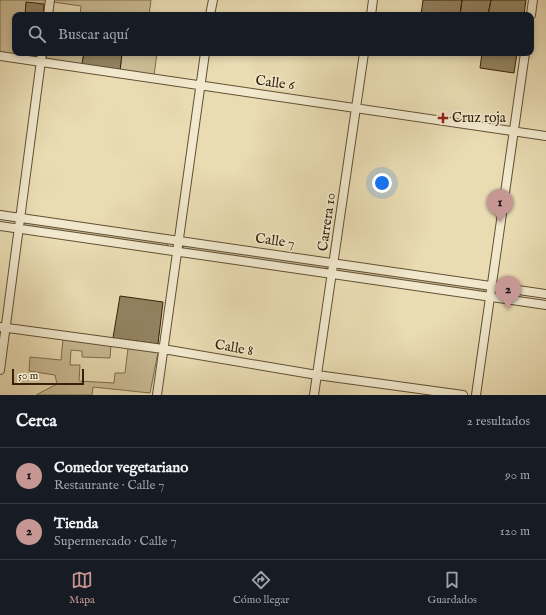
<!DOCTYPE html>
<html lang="es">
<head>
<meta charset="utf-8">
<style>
	body { margin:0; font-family:"IM FELL English",serif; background:#20242c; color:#f1f3f6 }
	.scale { position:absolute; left:12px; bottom:10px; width:72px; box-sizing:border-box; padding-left:4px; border:2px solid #342108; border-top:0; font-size:11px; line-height:14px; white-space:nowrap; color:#342108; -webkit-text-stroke:3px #f1e8cd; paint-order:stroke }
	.you { position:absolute; left:382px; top:183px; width:14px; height:14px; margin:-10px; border:3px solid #fff; border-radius:50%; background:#1a73e8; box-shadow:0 0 0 6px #1a73e833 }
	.badge { display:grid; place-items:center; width:26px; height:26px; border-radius:50%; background:#c59692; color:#111; font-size:13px; font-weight:700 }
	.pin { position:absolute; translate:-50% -33px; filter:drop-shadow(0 1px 2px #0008) }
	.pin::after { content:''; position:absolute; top:21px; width:14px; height:12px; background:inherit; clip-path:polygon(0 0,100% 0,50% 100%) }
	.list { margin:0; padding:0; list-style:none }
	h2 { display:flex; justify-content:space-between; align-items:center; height:52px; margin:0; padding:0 16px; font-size:17px }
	h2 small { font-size:13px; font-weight:400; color:#9ea1a6 }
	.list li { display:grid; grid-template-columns:26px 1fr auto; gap:12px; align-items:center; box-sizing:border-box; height:56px; padding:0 16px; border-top:1px solid #363941 }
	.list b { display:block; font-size:15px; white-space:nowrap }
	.list p { margin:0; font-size:13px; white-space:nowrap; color:#9ea1a6 }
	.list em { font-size:13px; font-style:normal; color:#9ea1a6 }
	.icon { flex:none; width:22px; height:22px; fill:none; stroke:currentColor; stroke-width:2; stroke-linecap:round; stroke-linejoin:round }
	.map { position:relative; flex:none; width:546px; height:395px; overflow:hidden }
	.search { position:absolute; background:#171b24; box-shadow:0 2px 6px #0003; left:12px; right:12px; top:12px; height:44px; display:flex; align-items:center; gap:10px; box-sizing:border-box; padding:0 14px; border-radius:8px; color:#9ea1a6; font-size:15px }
	.sheet { height:164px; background:#171b24 }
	nav { display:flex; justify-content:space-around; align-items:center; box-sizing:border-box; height:56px; border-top:1px solid #363941; background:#171b24; font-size:11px; color:#9ea1a6 }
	nav a { display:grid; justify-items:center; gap:2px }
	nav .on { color:#c59692 }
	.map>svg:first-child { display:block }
</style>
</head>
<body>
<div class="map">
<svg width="546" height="395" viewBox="0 0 546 395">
	<rect width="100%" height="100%" fill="#e9dbb2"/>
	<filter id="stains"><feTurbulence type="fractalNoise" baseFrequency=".005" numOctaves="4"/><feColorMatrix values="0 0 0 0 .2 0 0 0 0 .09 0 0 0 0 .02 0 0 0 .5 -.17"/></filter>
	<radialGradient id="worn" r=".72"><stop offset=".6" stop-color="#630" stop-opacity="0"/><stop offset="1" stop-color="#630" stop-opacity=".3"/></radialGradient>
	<!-- green -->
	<path fill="#cabb95" stroke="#7f6e4e" d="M 0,0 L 47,0 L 45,15 L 15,15 L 15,53 L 39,53 L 38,59 L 0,53 Z
		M 54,0 L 151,0 L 149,15 L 80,15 L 81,6 L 53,2 Z
		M 47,53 L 84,53 L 82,64 L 46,59 Z
		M 122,53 L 157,53 L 154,76 L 120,71 Z
		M 23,222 L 168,242 L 167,246 L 23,226 Z
		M 184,244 L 327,265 L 326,269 L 183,250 Z
		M 340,267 L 484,288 L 484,292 L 339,272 Z
		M 63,339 L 111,345 L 110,358 L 82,357 L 82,351 L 71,350 L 70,365 L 80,365 L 79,381 L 114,383 L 115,373 L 125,373 L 128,348 L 158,352 L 150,393 L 93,387 L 92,395 L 36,395 L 57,384 L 55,375 L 29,371 L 30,357 L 61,360 Z"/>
	<!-- building -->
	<path fill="#928260" stroke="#342108" d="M 423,0 L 462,0 L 460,15 L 421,15 Z
		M 462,0 L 491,0 L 488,15 L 460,15 Z
		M 491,0 L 526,0 L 524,15 L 488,15 Z
		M 26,2 L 44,4 L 43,15 L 25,15 Z
		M 84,53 L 122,53 L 120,71 L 82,64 Z
		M 482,53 L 517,53 L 514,73 L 480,68 Z
		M 120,296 L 163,302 L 158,344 L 113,338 Z"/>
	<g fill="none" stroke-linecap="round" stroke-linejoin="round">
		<defs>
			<path id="minor" d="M 48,15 L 50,0
				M 210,15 L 213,0
				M 371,15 L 373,0
				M 531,15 L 533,0
				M 0,56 L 546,136
				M 0,215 L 546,294
				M 0,226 L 546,305
				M 0,327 L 163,349 L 317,375 L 463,395
				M 0,370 L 42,53
				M 157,395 L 205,53
				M 314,395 L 364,53
				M 476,395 L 525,53"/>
		</defs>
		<!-- minor casing -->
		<use href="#minor" stroke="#615032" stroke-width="10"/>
		<!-- minor -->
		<use href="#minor" stroke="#f1e8cd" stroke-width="8"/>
	</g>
	<!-- markers -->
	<path fill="#8f2418" stroke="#f1e8cd" stroke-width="1.5" d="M441 112h4v4h4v4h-4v4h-4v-4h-4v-4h4z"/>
	<g text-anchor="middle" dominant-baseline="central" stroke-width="3.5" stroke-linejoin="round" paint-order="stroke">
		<!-- street labels -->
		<g font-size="14" fill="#342108" stroke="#f1e8cd">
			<text transform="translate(275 83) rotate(8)">Calle 6</text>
			<text transform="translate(327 222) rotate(-82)">Carrera 10</text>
			<text transform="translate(275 241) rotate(8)">Calle 7</text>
			<text transform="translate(234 348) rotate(10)">Calle 8</text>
		</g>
		<!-- poi labels -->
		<g font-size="14" fill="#342108" stroke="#f1e8cd" text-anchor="start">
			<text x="452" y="118">Cruz roja</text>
		</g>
	</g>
	<rect width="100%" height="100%" filter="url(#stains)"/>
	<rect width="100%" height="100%" fill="url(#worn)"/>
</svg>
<div class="scale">50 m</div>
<div class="you"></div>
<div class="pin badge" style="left:500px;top:222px">1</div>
<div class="pin badge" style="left:508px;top:309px">2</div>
<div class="search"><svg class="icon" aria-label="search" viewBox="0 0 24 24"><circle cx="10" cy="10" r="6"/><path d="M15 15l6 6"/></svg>Buscar aquí</div>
</div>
<section class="sheet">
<h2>Cerca<small>2 resultados</small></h2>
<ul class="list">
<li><span class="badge">1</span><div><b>Comedor vegetariano</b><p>Restaurante · Calle 7</p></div><em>90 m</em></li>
<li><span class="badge">2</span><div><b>Tienda</b><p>Supermercado · Calle 7</p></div><em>120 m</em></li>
</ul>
</section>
<nav>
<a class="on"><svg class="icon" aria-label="map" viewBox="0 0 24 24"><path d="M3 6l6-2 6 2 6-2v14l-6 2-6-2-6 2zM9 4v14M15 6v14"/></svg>Mapa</a>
<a><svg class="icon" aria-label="directions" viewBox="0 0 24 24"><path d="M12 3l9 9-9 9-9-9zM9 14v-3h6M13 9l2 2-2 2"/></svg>Cómo llegar</a>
<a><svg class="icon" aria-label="saved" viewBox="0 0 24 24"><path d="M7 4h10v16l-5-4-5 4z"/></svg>Guardados</a>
</nav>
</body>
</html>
